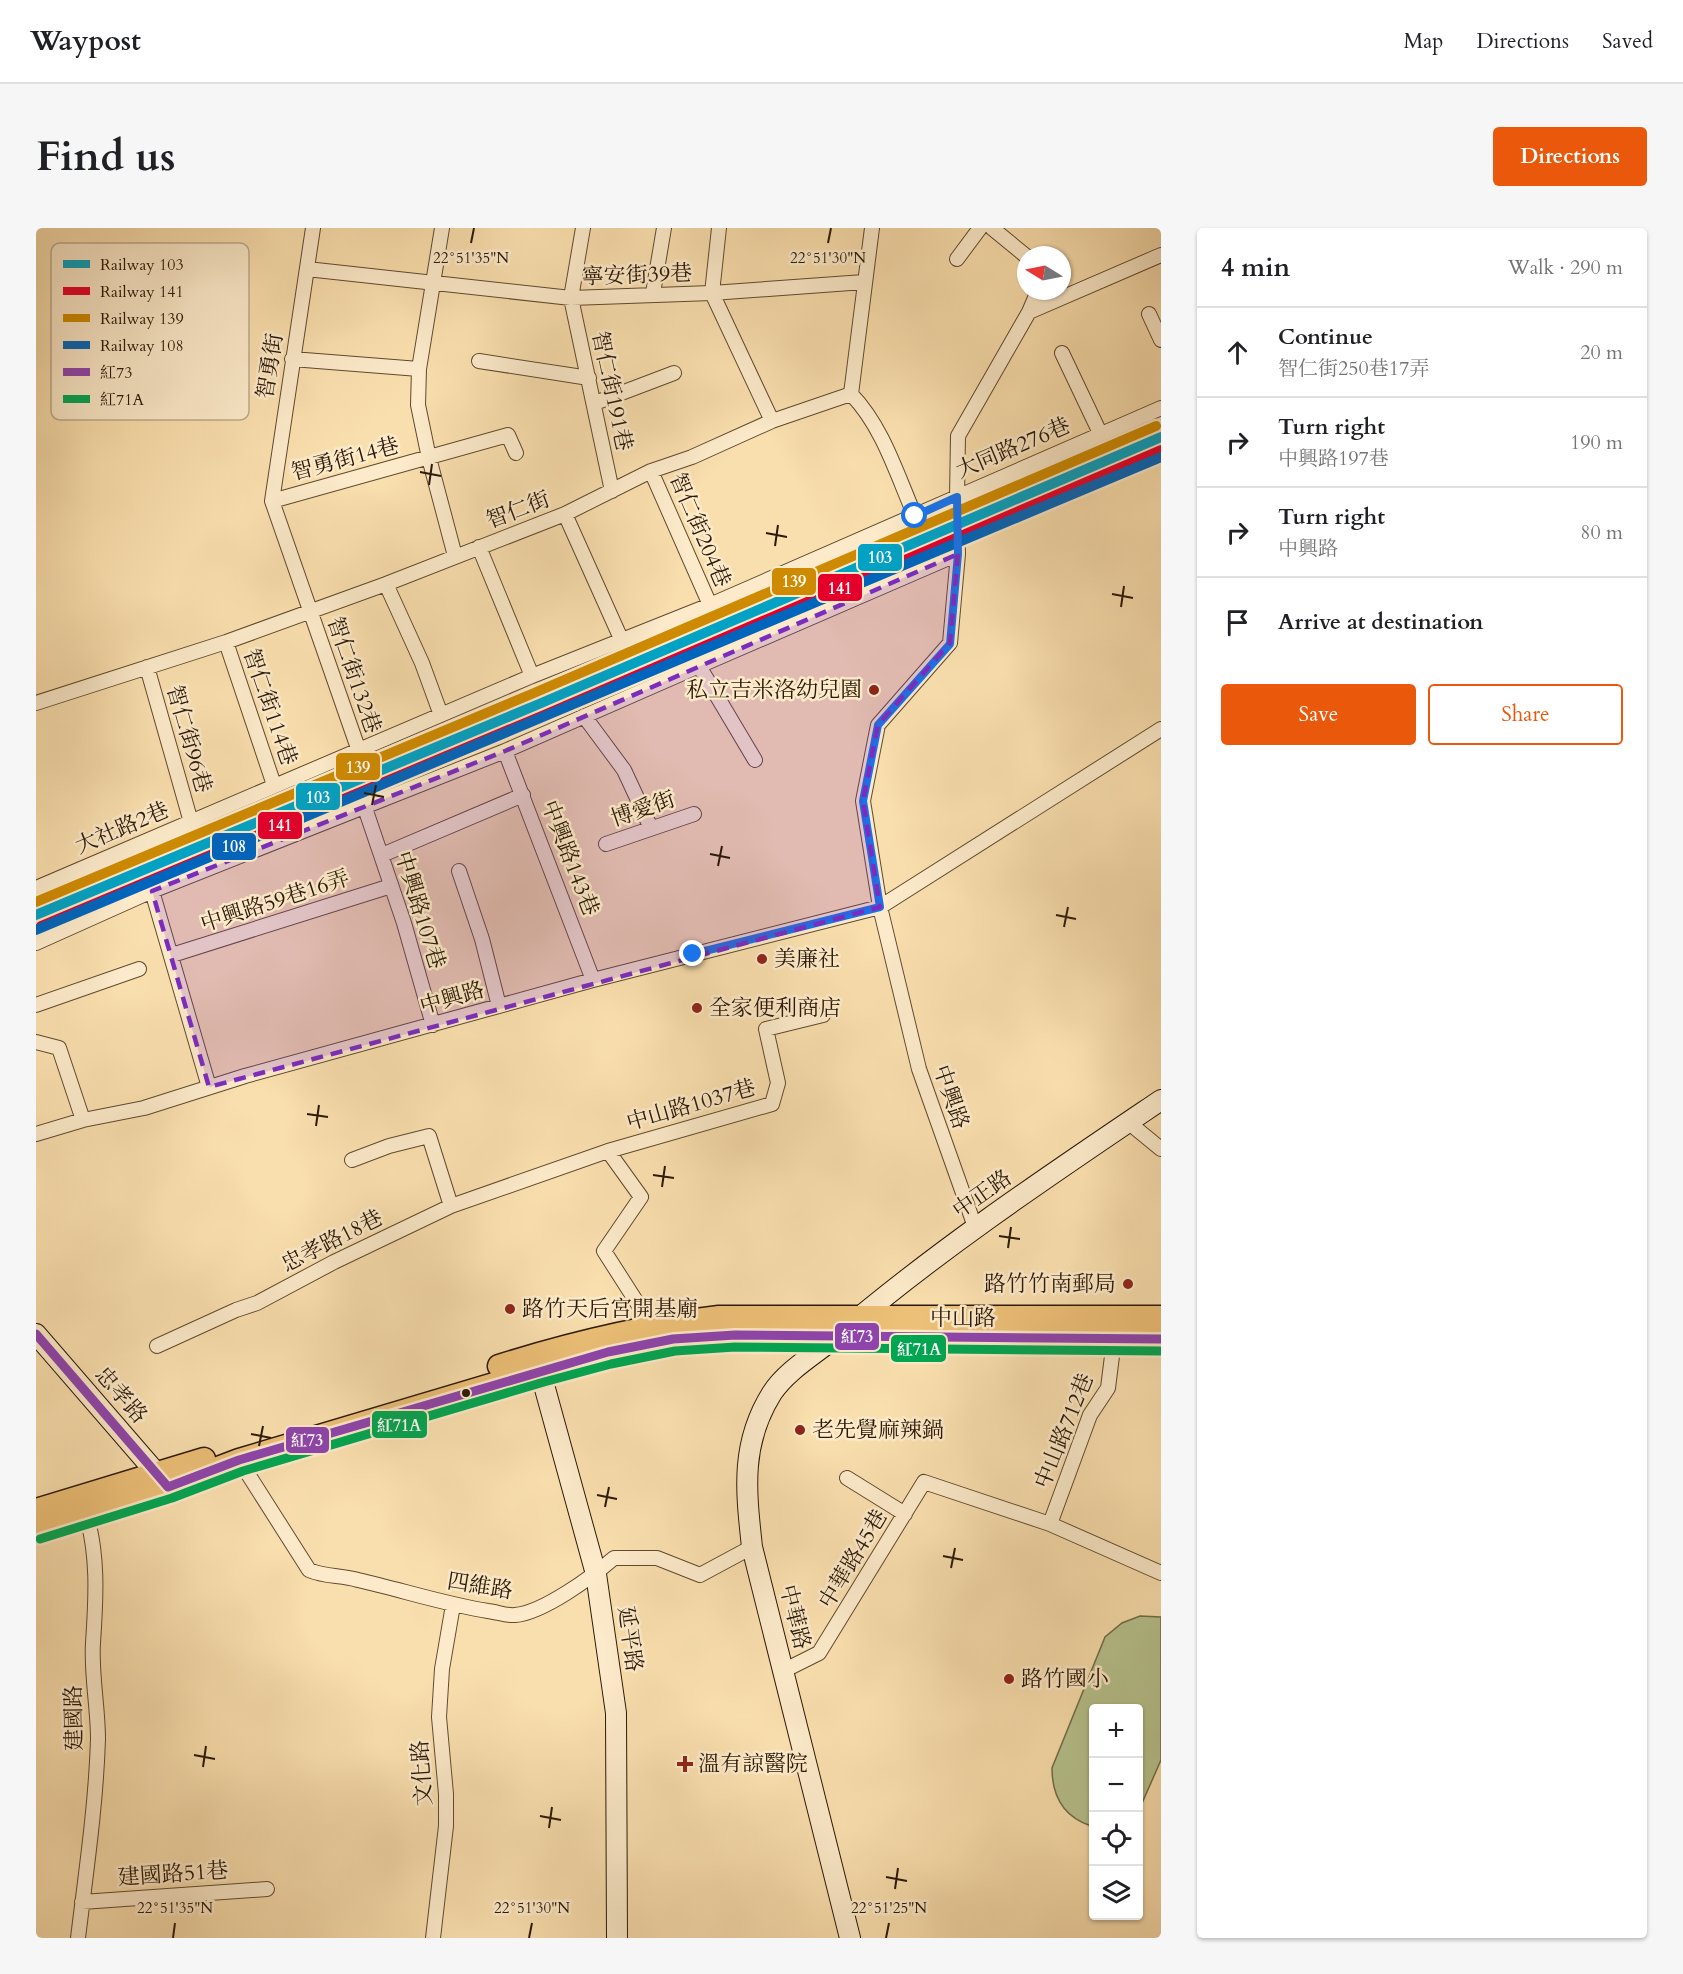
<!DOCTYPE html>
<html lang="en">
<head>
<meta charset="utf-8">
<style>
	body { margin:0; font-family:Cardo,"Noto Serif TC",serif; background:#f6f6f6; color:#202124 }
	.controls { position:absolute; right:18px; bottom:18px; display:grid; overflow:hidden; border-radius:6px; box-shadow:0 2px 4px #0004 }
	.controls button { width:54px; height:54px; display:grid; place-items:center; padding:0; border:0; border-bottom:2px solid #e0e0e0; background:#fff; color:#202124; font:30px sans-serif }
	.compass { position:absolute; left:981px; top:18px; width:54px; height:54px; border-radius:50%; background:#fff; box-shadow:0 2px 4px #0004; rotate:280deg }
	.stop { position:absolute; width:18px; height:18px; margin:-14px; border:4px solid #1a73e8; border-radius:50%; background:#fff }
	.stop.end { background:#1a73e8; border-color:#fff; box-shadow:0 2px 6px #0008 }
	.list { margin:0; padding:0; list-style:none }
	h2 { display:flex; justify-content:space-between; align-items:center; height:78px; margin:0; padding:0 24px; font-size:26px }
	h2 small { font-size:20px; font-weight:400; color:#757577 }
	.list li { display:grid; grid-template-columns:39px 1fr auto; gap:18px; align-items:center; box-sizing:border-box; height:90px; padding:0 24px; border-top:2px solid #e0e0e0 }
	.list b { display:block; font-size:22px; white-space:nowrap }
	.list p { margin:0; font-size:20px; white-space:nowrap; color:#757577 }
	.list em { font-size:20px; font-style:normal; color:#757577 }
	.actions { display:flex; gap:12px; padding:18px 24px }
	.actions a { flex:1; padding:14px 0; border:2px solid #ea580c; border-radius:6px; text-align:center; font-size:21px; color:#ea580c }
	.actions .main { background:#ea580c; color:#fff }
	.icon { flex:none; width:33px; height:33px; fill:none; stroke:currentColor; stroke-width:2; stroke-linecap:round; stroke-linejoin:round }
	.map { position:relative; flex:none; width:1125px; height:1710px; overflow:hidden; border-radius:6px }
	header { display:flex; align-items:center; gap:36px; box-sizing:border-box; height:84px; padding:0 30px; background:#fff; border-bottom:2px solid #e0e0e0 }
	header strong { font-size:28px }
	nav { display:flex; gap:33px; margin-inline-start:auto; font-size:21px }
	.intro { display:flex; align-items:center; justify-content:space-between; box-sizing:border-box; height:144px; padding:0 36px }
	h1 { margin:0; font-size:42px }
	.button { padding:15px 27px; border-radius:6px; background:#ea580c; color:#fff; font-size:21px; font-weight:700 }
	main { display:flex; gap:36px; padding:0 36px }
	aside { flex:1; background:#fff; border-radius:6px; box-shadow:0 2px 4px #0004 }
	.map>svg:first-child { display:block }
</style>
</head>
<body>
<header>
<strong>Waypost</strong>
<nav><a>Map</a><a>Directions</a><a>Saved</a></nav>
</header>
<div class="intro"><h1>Find us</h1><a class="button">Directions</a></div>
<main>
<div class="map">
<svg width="1125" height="1710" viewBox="0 0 1125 1710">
	<rect width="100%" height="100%" fill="#fadfae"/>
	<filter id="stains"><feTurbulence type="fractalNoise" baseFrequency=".00333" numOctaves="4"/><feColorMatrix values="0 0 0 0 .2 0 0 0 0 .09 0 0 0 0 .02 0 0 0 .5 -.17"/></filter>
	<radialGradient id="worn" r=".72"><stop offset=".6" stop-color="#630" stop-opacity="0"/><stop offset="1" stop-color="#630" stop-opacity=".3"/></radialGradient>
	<!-- green -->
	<path fill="#b7c38f" stroke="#716e4a" stroke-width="1.5" d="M 1104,1388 L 1125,1389 L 1125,1532 L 1103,1582 L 1102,1480 L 1058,1480 L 1057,1599 L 1055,1598 C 1028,1589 1016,1568 1016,1540 L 1069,1409 L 1086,1395 Z"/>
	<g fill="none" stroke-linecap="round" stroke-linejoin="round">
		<defs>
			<path id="street" d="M 277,0 L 236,273 L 323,523
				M 406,0 L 383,141 L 382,177 L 393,230 L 419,328
				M 547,0 L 535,70 L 576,263
				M 956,0 L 990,28
				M 921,31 L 944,0
				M 271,41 L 535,70 L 676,65 L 683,0
				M 1002,63 L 993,84 L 922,208 L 921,269 L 1125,180
				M 617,65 L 628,0
				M 993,84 L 1125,27
				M 1113,86 L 1125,112
				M 1026,125 L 1064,205
				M 256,131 L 383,141
				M 443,133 L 553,150
				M 815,166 C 847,199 861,247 879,288
				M 559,175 L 638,145
				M 736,193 L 676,65 L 828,54
				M 615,243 L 674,377
				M 236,273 L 472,207 L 480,225
				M 529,286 L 586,413
				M 443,319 L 496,448
				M 350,356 L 386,435 L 405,487
				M 190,414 L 238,557
				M 111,439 L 155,594
				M 0,475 L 190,414 L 350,356 L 529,286 L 615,243 L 656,229 L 736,193 L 815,166 L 836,0
				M 548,488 L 588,542 L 615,600
				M 469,523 L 557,752
				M 719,532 L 663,438 L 922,326
				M 329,580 L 368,695 L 397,797
				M 570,616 L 658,586
				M 346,627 L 487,567
				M 423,643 L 446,711 L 463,778
				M 0,660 L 496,448 L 674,377 L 921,269 L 922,326 L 914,415 L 842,497 L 827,573 L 844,679 L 883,841 L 939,999
				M 116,663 L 173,859
				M 0,715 L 116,663 L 469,523 L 663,438
				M 136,727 L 355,658
				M 0,777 L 103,741
				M 0,814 L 23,820 L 47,892
				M 1092,894 L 1125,921
				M 0,906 L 47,892 L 108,880 L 209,848 L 557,752 L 844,679 L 1125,501
				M 572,923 L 605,969 L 568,1023 L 616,1098
				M 316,932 L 353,918 L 393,908 L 415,978
				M 1079,1104 L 1072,1160 L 1054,1187 L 1014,1296 L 1125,1345
				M 121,1118 L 200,1082 L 221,1075 L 298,1034 L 415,978 L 572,923 L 736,876 L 742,855 L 730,801 L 787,787
				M 203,1232 L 273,1342 C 289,1349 305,1347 322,1352 C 366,1362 408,1376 452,1383 C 461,1384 471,1388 479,1387 C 507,1385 557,1348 578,1330 L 621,1330 L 664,1347 L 716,1319
				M 811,1250 L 869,1286
				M 747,1443 L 783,1425 L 888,1254 L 1014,1296
				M 46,1674 L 231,1661
				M 42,1710 C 50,1644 60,1577 62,1511 C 62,1479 55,1446 57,1415 C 60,1371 63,1323 48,1280
				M 397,1710 L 410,1598 L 410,1566 L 403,1489 L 406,1441 L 417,1377"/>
			<path id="secondary" d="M 0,1106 L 129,1255
				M 500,1128 L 560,1346 L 580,1485 L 581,1710
				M 814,1710 L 716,1319 C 710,1263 704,1216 736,1165 C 751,1142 781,1125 801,1108 C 903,1021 1014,947 1125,872"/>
			<path id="primary" d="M 463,1138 C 536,1115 607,1098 683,1089 L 1125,1089
				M 0,1282 L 168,1231
				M 0,1300 L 132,1259 L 203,1232 L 505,1142 L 572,1124 L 637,1111 L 699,1107 L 1125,1111"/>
		</defs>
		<!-- street casing -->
		<use href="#street" stroke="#5f4a2f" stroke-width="16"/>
		<!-- secondary casing -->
		<use href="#secondary" stroke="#2b1805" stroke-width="22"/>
		<!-- primary casing -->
		<use href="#primary" stroke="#2b1805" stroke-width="25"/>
		<!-- street -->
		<use href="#street" stroke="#fceaca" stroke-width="14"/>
		<!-- secondary -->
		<use href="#secondary" stroke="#fceaca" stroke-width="20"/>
		<!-- primary -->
		<use href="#primary" stroke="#edc077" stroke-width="22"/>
		<defs>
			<path id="bus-1" d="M 0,1106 L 132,1259 L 203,1232 L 572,1124 L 637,1111 L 699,1107 L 1125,1111"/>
			<path id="bus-2" d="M 4,1311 L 136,1270 L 207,1243 L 508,1154 L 575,1136 L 639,1123 L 699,1119 L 1125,1123"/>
		</defs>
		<!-- bus-1 casing -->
		<use href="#bus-1" stroke="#fceaca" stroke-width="14"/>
		<!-- bus-2 casing -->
		<use href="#bus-2" stroke="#fceaca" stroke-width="14"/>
		<!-- bus-1 -->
		<use href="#bus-1" stroke="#8e44ad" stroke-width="9"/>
		<!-- bus-2 -->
		<use href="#bus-2" stroke="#00a651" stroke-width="9"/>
		<defs>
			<path id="rail-1" d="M 0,687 L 503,476 L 1125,209"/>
			<path id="rail-2" d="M 5,698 L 508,487 L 1125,222"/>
			<path id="rail-3" d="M 0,674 L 498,465 L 1120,198"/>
			<path id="rail-4" d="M 0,702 L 1125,229"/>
		</defs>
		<!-- rail-1 casing -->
		<use href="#rail-1" stroke="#fceaca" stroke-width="15"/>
		<!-- rail-2 casing -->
		<use href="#rail-2" stroke="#fceaca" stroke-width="15"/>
		<!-- rail-3 casing -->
		<use href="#rail-3" stroke="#fceaca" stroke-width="15"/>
		<!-- rail-4 casing -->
		<use href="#rail-4" stroke="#fceaca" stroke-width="15"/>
		<!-- rail-1 -->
		<use href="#rail-1" stroke="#02a2c4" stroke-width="10"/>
		<!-- rail-2 -->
		<use href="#rail-2" stroke="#e4002b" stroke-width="10"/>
		<!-- rail-3 -->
		<use href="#rail-3" stroke="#ce8a01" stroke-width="10"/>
		<!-- rail-4 -->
		<use href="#rail-4" stroke="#0065bd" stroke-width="10"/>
	</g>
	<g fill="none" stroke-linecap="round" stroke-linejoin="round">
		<!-- route -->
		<path stroke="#1a73e8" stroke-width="8" d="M 657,726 L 844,679 L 827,573 L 842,497 L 914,416 L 922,326 L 921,269 L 879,288"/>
	</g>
	<!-- marked area -->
	<path fill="#7b2cbf" fill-opacity="0.2" stroke="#7b2cbf" stroke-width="4.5" stroke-dasharray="12 8" stroke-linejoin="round" d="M 922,326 L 914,415 L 842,497 L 827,573 L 844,679 L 173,859 L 116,663 L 469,523 Z"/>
	<!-- ticks -->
	<path fill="none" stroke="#2b1805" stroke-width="2" d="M 435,15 L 438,0M 792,15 L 795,0M 384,244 L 405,248M 393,257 L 396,236M 730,305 L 751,309M 739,318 L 742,297M 1076,366 L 1097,370M 1085,379 L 1088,358M 328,565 L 348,569M 336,577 L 340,557M 674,626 L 694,630M 682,638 L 686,618M 1020,687 L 1040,691M 1028,699 L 1032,679M 271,886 L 292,889M 280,898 L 283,877M 617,947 L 638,950M 626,959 L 629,938M 963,1008 L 984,1011M 972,1020 L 975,999M 215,1206 L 235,1210M 223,1218 L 227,1198M 561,1267 L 581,1271M 569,1279 L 573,1259M 907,1328 L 927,1332M 915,1340 L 919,1320M 158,1527 L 179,1531M 167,1539 L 170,1518M 504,1588 L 525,1592M 513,1600 L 516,1579M 850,1649 L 871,1653M 859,1661 L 862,1640M 137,1710 L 139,1695M 493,1710 L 496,1695M 850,1710 L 853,1695"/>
	<!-- markers -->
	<g fill="#8f2418" stroke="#fceaca" stroke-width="2">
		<circle cx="838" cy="462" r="6"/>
		<circle cx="726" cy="731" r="6"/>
		<circle cx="661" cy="780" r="6"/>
		<circle cx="1092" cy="1056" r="6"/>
		<circle cx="474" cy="1081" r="6"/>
		<circle cx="764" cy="1202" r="6"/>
		<circle cx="973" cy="1451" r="6"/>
		<path d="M646 1527h6v6h6v6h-6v6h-6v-6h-6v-6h6z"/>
	</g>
	<circle fill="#2b1805" stroke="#fceaca" stroke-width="2" cx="430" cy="1165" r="5"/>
	<g text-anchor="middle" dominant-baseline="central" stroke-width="5" stroke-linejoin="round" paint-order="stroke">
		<!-- street labels -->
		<g font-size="22" fill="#2b1805" stroke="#fceaca">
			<text transform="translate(601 47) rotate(-2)">寧安街39巷</text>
			<text transform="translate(234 138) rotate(-81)">智勇街</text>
			<text transform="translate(576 163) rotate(78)">智仁街191巷</text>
			<text transform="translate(977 220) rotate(-23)">大同路276巷</text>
			<text transform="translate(309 231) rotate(-15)">智勇街14巷</text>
			<text transform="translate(482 282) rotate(-21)">智仁街</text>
			<text transform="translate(664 302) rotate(67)">智仁街204巷</text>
			<text transform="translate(318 447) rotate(71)">智仁街132巷</text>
			<text transform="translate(234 479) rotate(71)">智仁街114巷</text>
			<text transform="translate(153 511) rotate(74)">智仁街96巷</text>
			<text transform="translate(607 581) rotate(-19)">博愛街</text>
			<text transform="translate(86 600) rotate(-23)">大社路2巷</text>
			<text transform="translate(534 630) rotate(69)">中興路143巷</text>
			<text transform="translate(239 673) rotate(-18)">中興路59巷16弄</text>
			<text transform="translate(384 682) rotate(73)">中興路107巷</text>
			<text transform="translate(416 770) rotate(-16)">中興路</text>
			<text transform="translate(915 869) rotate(71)">中興路</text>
			<text transform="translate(655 877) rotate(-16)">中山路1037巷</text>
			<text transform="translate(946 966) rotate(-35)">中正路</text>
			<text transform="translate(296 1013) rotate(-27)">忠孝路18巷</text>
			<text x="927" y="1090">中山路</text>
			<text transform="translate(85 1167) rotate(49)">忠孝路</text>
			<text transform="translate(1028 1203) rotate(-68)">中山路712巷</text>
			<text transform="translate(817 1331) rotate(-59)">中華路45巷</text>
			<text transform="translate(444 1358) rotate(9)">四維路</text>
			<text transform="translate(759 1389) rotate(76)">中華路</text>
			<text transform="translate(594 1411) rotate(82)">延平路</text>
			<text transform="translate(38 1490) rotate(-91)">建國路</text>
			<text transform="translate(386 1545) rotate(-94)">文化路</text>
			<text transform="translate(137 1646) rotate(-4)">建國路51巷</text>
		</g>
		<!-- poi labels -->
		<g font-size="22" fill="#2b1805" stroke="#fceaca" text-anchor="start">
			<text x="826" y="462" text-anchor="end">私立吉米洛幼兒園</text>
			<text x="738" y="731">美廉社</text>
			<text x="673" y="780">全家便利商店</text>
			<text x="1080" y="1056" text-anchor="end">路竹竹南郵局</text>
			<text x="486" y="1081">路竹天后宮開基廟</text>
			<text x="776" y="1202">老先覺麻辣鍋</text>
			<text x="985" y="1451">路竹國小</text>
			<text x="662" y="1536">溫有諒醫院</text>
		</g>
	</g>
	<!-- legend -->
	<rect x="15" y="15" width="198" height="177" rx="9" fill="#fceaca" stroke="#bdab8f" stroke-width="1.5"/>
	<rect x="27" y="32" width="27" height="8" fill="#02a2c4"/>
	<rect x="27" y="59" width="27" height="8" fill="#e4002b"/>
	<rect x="27" y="86" width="27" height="8" fill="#ce8a01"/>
	<rect x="27" y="113" width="27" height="8" fill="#0065bd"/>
	<rect x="27" y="140" width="27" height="8" fill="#8e44ad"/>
	<rect x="27" y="167" width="27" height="8" fill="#00a651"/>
	<g font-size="16" fill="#2b1805">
		<text x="64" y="42">Railway 103</text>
		<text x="64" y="69">Railway 141</text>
		<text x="64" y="96">Railway 139</text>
		<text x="64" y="123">Railway 108</text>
		<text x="64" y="150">紅73</text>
		<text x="64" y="177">紅71A</text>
	</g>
	<g font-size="15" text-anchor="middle" fill="#2b1805" stroke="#fceaca" stroke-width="5" stroke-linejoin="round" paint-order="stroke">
		<text x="435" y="35">22°51'35"N</text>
		<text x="792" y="35">22°51'30"N</text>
		<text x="139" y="1685">22°51'35"N</text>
		<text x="496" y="1685">22°51'30"N</text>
		<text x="853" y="1685">22°51'25"N</text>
	</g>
	<g stroke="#fceaca" stroke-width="2">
		<rect x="821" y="315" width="46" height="29" rx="6" fill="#02a2c4"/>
		<rect x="735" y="339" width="46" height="29" rx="6" fill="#ce8a01"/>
		<rect x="781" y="345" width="46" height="29" rx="6" fill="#e4002b"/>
		<rect x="299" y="524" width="46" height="29" rx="6" fill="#ce8a01"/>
		<rect x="259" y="554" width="46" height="29" rx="6" fill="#02a2c4"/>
		<rect x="221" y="583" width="46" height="29" rx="6" fill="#e4002b"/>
		<rect x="175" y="604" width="46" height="29" rx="6" fill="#0065bd"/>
		<rect x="798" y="1094" width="46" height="29" rx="6" fill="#8e44ad"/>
		<rect x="854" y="1106" width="57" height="29" rx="6" fill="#00a651"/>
		<rect x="335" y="1182" width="57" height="29" rx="6" fill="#00a651"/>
		<rect x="249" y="1198" width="45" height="28" rx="6" fill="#8e44ad"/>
	</g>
	<g font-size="16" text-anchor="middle" font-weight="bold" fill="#fff">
		<text x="844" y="335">103</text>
		<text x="758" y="359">139</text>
		<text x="804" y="366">141</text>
		<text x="322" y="545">139</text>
		<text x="282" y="575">103</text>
		<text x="244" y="603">141</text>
		<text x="198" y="624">108</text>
		<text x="821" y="1114">紅73</text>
		<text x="883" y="1127">紅71A</text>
		<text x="363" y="1203">紅71A</text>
		<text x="271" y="1218">紅73</text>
	</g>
	<rect width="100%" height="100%" filter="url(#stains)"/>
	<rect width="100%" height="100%" fill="url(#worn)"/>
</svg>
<div class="controls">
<button>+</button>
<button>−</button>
<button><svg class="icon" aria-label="locate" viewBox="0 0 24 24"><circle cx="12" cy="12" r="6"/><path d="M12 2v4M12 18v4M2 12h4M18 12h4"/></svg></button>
<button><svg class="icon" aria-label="layers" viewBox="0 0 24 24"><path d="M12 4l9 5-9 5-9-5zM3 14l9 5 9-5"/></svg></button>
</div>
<svg class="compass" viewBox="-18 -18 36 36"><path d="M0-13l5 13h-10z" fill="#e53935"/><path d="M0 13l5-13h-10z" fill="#757577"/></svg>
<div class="stop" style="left:879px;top:288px"></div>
<div class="stop end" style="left:657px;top:726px"></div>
</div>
<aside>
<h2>4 min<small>Walk · 290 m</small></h2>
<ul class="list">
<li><svg class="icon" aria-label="ahead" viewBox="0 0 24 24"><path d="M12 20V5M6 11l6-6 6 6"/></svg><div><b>Continue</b><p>智仁街250巷17弄</p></div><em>20 m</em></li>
<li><svg class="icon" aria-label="right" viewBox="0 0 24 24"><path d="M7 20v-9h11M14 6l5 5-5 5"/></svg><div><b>Turn right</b><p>中興路197巷</p></div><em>190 m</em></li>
<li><svg class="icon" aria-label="right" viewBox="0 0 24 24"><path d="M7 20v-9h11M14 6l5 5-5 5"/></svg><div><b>Turn right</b><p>中興路</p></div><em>80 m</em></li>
<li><svg class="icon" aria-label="arrive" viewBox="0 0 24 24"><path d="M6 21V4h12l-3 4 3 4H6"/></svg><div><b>Arrive at destination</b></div></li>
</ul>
<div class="actions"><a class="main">Save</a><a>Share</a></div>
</aside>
</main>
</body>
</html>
